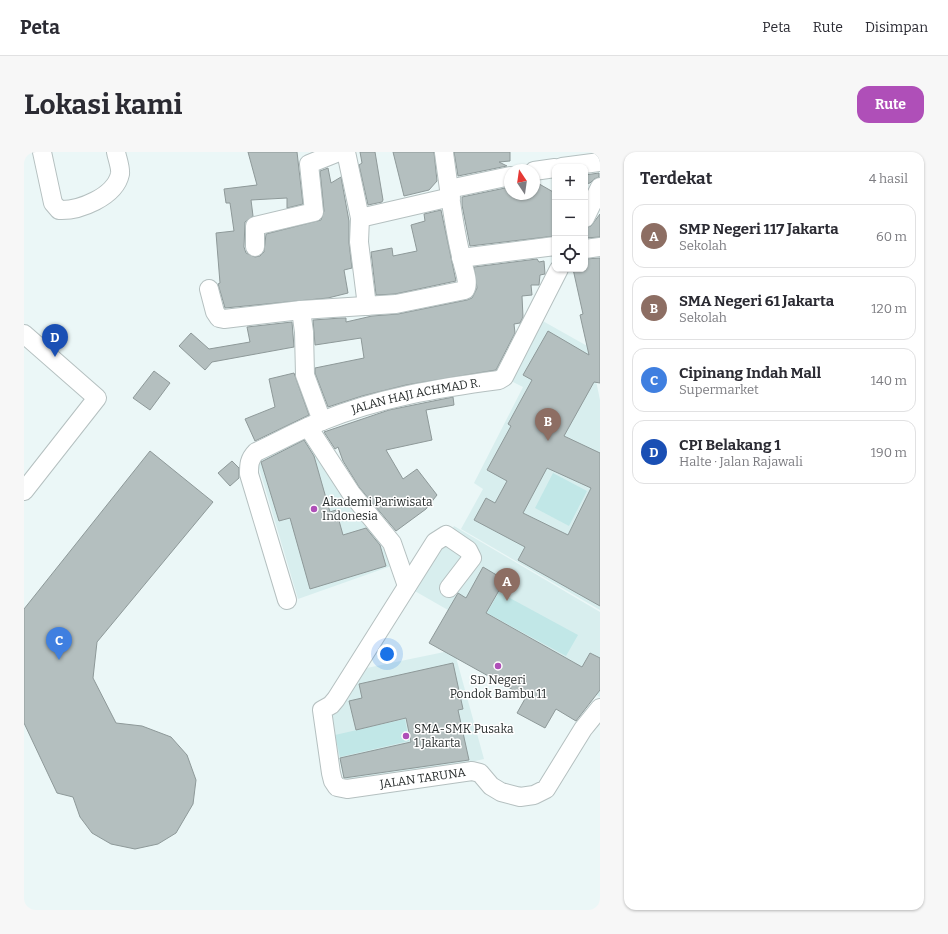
<!DOCTYPE html>
<html lang="id">
<head>
<meta charset="utf-8">
<style>
	body { margin:0; font-family:Bitter,serif; background:#f7f7f7; color:#2b2b33 }
	.controls { position:absolute; right:12px; top:12px; display:grid; overflow:hidden; border-radius:8px; box-shadow:0 1px 3px #0004 }
	.controls button { width:36px; height:36px; display:grid; place-items:center; padding:0; border:0; border-bottom:1px solid #e1e1e2; background:#fff; color:#2b2b33; font:20px sans-serif }
	.compass { position:absolute; left:480px; top:12px; width:36px; height:36px; border-radius:50%; background:#fff; box-shadow:0 1px 3px #0004; rotate:347deg }
	.you { position:absolute; left:363px; top:502px; width:14px; height:14px; margin:-10px; border:3px solid #fff; border-radius:50%; background:#1a73e8; box-shadow:0 0 0 6px #1a73e833 }
	.badge { display:grid; place-items:center; width:26px; height:26px; border-radius:50%; background:#af4fb8; color:#fff; font-size:13px; font-weight:700 }
	.pin { position:absolute; translate:-50% -33px; filter:drop-shadow(0 1px 2px #0008) }
	.pin::after { content:''; position:absolute; top:21px; width:14px; height:12px; background:inherit; clip-path:polygon(0 0,100% 0,50% 100%) }
	.list { margin:0; padding:0; list-style:none }
	h2 { display:flex; justify-content:space-between; align-items:center; height:52px; margin:0; padding:0 16px; font-size:17px }
	h2 small { font-size:13px; font-weight:400; color:#7c7c81 }
	.list li { display:grid; grid-template-columns:26px 1fr auto; gap:12px; align-items:center; box-sizing:border-box; height:64px; margin:0 8px 8px; padding:0 8px; border:1px solid #e1e1e2; border-radius:12px }
	.list b { display:block; font-size:15px; white-space:nowrap }
	.list p { margin:0; font-size:13px; white-space:nowrap; color:#7c7c81 }
	.list em { font-size:13px; font-style:normal; color:#7c7c81 }
	.icon { flex:none; width:22px; height:22px; fill:none; stroke:currentColor; stroke-width:2; stroke-linecap:round; stroke-linejoin:round }
	.map { position:relative; flex:none; width:576px; height:758px; overflow:hidden; border-radius:12px }
	header { display:flex; align-items:center; gap:24px; box-sizing:border-box; height:56px; padding:0 20px; background:#fff; border-bottom:1px solid #e1e1e2 }
	header strong { font-size:19px }
	nav { display:flex; gap:22px; margin-inline-start:auto; font-size:14px }
	.intro { display:flex; align-items:center; justify-content:space-between; box-sizing:border-box; height:96px; padding:0 24px }
	h1 { margin:0; font-size:28px }
	.button { padding:10px 18px; border-radius:12px; background:#af4fb8; color:#fff; font-size:14px; font-weight:700 }
	main { display:flex; gap:24px; padding:0 24px }
	aside { flex:1; background:#fff; border-radius:12px; box-shadow:0 1px 3px #0004 }
	.map>svg:first-child { display:block }
</style>
</head>
<body>
<header>
<strong>Peta</strong>
<nav><a>Peta</a><a>Rute</a><a>Disimpan</a></nav>
</header>
<div class="intro"><h1>Lokasi kami</h1><a class="button">Rute</a></div>
<main>
<div class="map">
<svg width="576" height="758" viewBox="0 0 576 758">
	<rect width="100%" height="100%" fill="#ebf7f7"/>
	<!-- built -->
	<path fill="#d8eeee" d="M 517,168 L 565,195 L 576,248 L 576,458 L 437,377 L 459,337 L 450,331 L 499,235 L 485,228 Z
		M 284,284 L 370,413 L 274,447 L 231,302 Z
		M 430,374 L 576,460 L 576,545 L 389,438 Z
		M 430,498 L 460,607 L 322,638 L 305,560 L 333,518 Z"/>
	<!-- green -->
	<path fill="#c1e7e7" d="M 529,321 L 563,339 L 545,374 L 511,356 Z
		M 475,440 L 554,483 L 542,504 L 463,461 Z
		M 381,567 L 385,589 L 316,605 L 311,583 Z"/>
	<!-- building -->
	<path fill="#b4bfbf" stroke="#8e9999" fill-rule="evenodd" d="M 224,0 L 273,0 L 279,52 L 263,56 L 263,46 L 227,48 L 229,64 L 221,70 L 220,95 L 222,101 L 231,105 L 236,104 L 240,100 L 242,82 L 297,68 L 300,59 L 296,19 L 304,16 L 307,31 L 317,25 L 325,69 L 325,91 L 328,116 L 320,118 L 324,141 L 304,146 L 201,156 L 194,132 L 196,131 L 192,81 L 210,79 L 206,51 L 202,51 L 200,37 L 233,33 Z
		M 336,0 L 351,0 L 359,48 L 358,50 L 344,53 L 335,13 L 338,11 Z
		M 369,0 L 410,0 L 413,29 L 405,38 L 380,44 Z
		M 430,0 L 486,0 L 486,9 L 475,10 L 483,14 L 434,24 Z
		M 575,21 L 575,25 L 570,27 L 566,31 L 561,32 L 561,23 Z
		M 510,29 L 531,41 L 531,84 L 446,94 L 438,53 L 438,45 L 486,35 L 486,42 L 510,42 Z
		M 417,58 L 432,129 L 371,142 L 352,143 L 347,100 L 368,96 L 369,104 L 393,99 L 387,73 L 401,69 L 400,62 Z
		M 576,62 L 576,85 L 561,86 L 561,76 L 567,74 Z
		M 576,106 L 576,231 L 570,230 L 540,284 L 576,301 L 576,454 L 494,408 L 501,395 L 450,368 L 462,346 L 471,351 L 483,329 L 463,318 L 487,274 L 484,272 L 508,228 L 499,223 L 524,179 L 565,203 L 556,163 L 559,162 L 549,117 L 561,117 L 561,107 ZM 523,316 L 567,336 L 544,383 L 499,361 Z
		M 513,107 L 515,110 L 520,109 L 521,122 L 516,123 L 515,133 L 507,133 L 508,143 L 498,144 L 499,165 L 496,171 L 490,172 L 491,181 L 472,218 L 382,233 L 338,244 L 304,255 L 291,221 L 291,216 L 340,206 L 337,186 L 291,193 L 289,168 L 317,166 L 322,166 L 322,170 L 348,164 L 374,162 L 443,148 L 448,146 L 453,136 L 450,115 Z
		M 268,170 L 270,195 L 188,210 L 181,218 L 155,194 L 167,181 L 185,197 L 226,190 L 223,175 Z
		M 130,219 L 146,231 L 126,258 L 109,246 Z
		M 270,221 L 285,263 L 231,289 L 221,267 L 251,255 L 245,227 Z
		M 429,245 L 430,253 L 402,258 L 408,288 L 362,298 L 379,327 L 393,317 L 413,343 L 402,357 L 372,379 L 335,335 L 319,309 L 314,295 L 311,297 L 300,280 L 365,258 Z
		M 280,288 L 290,304 L 306,360 L 312,358 L 319,383 L 342,376 L 356,393 L 362,414 L 286,437 L 266,366 L 255,369 L 237,310 Z
		M 126,299 L 189,350 L 73,490 L 69,526 L 92,571 L 118,574 L 147,585 L 163,603 L 172,628 L 169,652 L 152,681 L 134,692 L 111,697 L 87,692 L 68,681 L 56,665 L 49,645 L 33,641 L 0,571 L 0,457 Z
		M 208,309 L 215,316 L 215,326 L 206,334 L 194,321 Z
		M 459,415 L 481,428 L 462,461 L 558,515 L 566,501 L 576,506 L 576,538 L 552,569 L 532,557 L 521,576 L 493,561 L 502,545 L 405,491 L 434,441 L 442,446 Z
		M 429,511 L 439,557 L 434,558 L 445,608 L 320,626 L 316,606 L 387,590 L 382,566 L 332,578 L 325,549 L 338,546 L 335,532 Z"/>
	<g fill="none" stroke-linecap="round" stroke-linejoin="round">
		<defs>
			<g id="street">
				<path d="M 18,0 L 29,51 L 35,58 C 55,59 91,45 96,22 C 97,16 93,6 92,0"/>
				<path d="M 322,0 L 336,66 L 335,90 L 343,154"/>
				<path d="M 538,15 L 576,10"/>
				<path d="M 510,19 L 531,16"/>
				<path d="M 425,37 L 486,24"/>
				<path d="M 336,66 L 427,45"/>
				<path d="M 561,66 L 576,35"/>
				<path d="M 231,95 L 231,74 L 290,60 L 285,12 L 315,0"/>
				<path d="M 561,97 L 576,95"/>
				<path d="M 437,106 L 531,94"/>
				<path d="M 185,137 L 191,160 L 195,166 L 200,167 L 277,158 L 372,152 L 441,138 C 446,130 439,116 438,108 C 429,73 425,36 420,1"/>
				<path d="M 277,158 L 280,180 L 281,223 L 298,269"/>
				<path d="M 0,182 L 73,246 L 0,339"/>
				<path d="M 284,275 L 327,341 L 368,391 L 383,434"/>
				<path id="s1" d="M 425,436 L 448,406 L 444,398 L 422,383 L 411,390 L 312,547 L 307,553 L 298,558 L 307,621 L 309,629 L 313,635 L 323,637 L 448,619 L 456,621 L 467,634 L 477,640 L 496,645 L 510,643 L 522,637 L 559,577 L 576,556"/>
				<path id="s2" d="M 263,448 L 225,322 C 225,313 225,307 232,300 C 254,290 275,278 298,269 C 354,246 414,236 475,228 L 480,225 L 535,117"/>
			</g>
		</defs>
		<!-- street casing -->
		<use href="#street" stroke="#b5c0c0" stroke-width="20"/>
		<!-- street -->
		<use href="#street" stroke="#fff" stroke-width="18"/>
	</g>
	<!-- markers -->
	<g fill="#af4fb8" stroke="#fff" stroke-width="1.5">
		<circle cx="290" cy="357" r="4"/>
		<circle cx="474" cy="514" r="4"/>
		<circle cx="382" cy="584" r="4"/>
	</g>
	<g text-anchor="middle" dominant-baseline="central" stroke-width="3" stroke-linejoin="round" paint-order="stroke">
		<!-- street labels -->
		<g font-size="12" fill="#282d2d" stroke="#fff">
			<text stroke="none"><textPath href="#s2" startOffset="326">JALAN HAJI ACHMAD R.</textPath></text>
			<text stroke="none"><textPath href="#s1" startOffset="456">JALAN TARUNA</textPath></text>
		</g>
		<!-- poi labels -->
		<g font-size="12" fill="#282d2d" stroke="#fff" text-anchor="start">
			<text x="298" y="350">Akademi Pariwisata<tspan x="298" dy="14">Indonesia</tspan></text>
			<text x="474" y="528" text-anchor="middle">SD Negeri<tspan x="474" dy="14">Pondok Bambu 11</tspan></text>
			<text x="390" y="577">SMA-SMK Pusaka<tspan x="390" dy="14">1 Jakarta</tspan></text>
		</g>
	</g>
</svg>
<div class="controls">
<button>+</button>
<button>−</button>
<button><svg class="icon" aria-label="locate" viewBox="0 0 24 24"><circle cx="12" cy="12" r="6"/><path d="M12 2v4M12 18v4M2 12h4M18 12h4"/></svg></button>
</div>
<svg class="compass" viewBox="-18 -18 36 36"><path d="M0-13l5 13h-10z" fill="#e53935"/><path d="M0 13l5-13h-10z" fill="#7c7c81"/></svg>
<div class="you"></div>
<div class="pin badge" style="left:483px;top:449px;background:#8d6e63">A</div>
<div class="pin badge" style="left:524px;top:289px;background:#8d6e63">B</div>
<div class="pin badge" style="left:35px;top:508px;background:#3f7fe0">C</div>
<div class="pin badge" style="left:31px;top:205px;background:#1a4fb4">D</div>
</div>
<aside>
<h2>Terdekat<small>4 hasil</small></h2>
<ul class="list">
<li><span class="badge" style="background:#8d6e63">A</span><div><b>SMP Negeri 117 Jakarta</b><p>Sekolah</p></div><em>60 m</em></li>
<li><span class="badge" style="background:#8d6e63">B</span><div><b>SMA Negeri 61 Jakarta</b><p>Sekolah</p></div><em>120 m</em></li>
<li><span class="badge" style="background:#3f7fe0">C</span><div><b>Cipinang Indah Mall</b><p>Supermarket</p></div><em>140 m</em></li>
<li><span class="badge" style="background:#1a4fb4">D</span><div><b>CPI Belakang 1</b><p>Halte · Jalan Rajawali</p></div><em>190 m</em></li>
</ul>
</aside>
</main>
</body>
</html>
